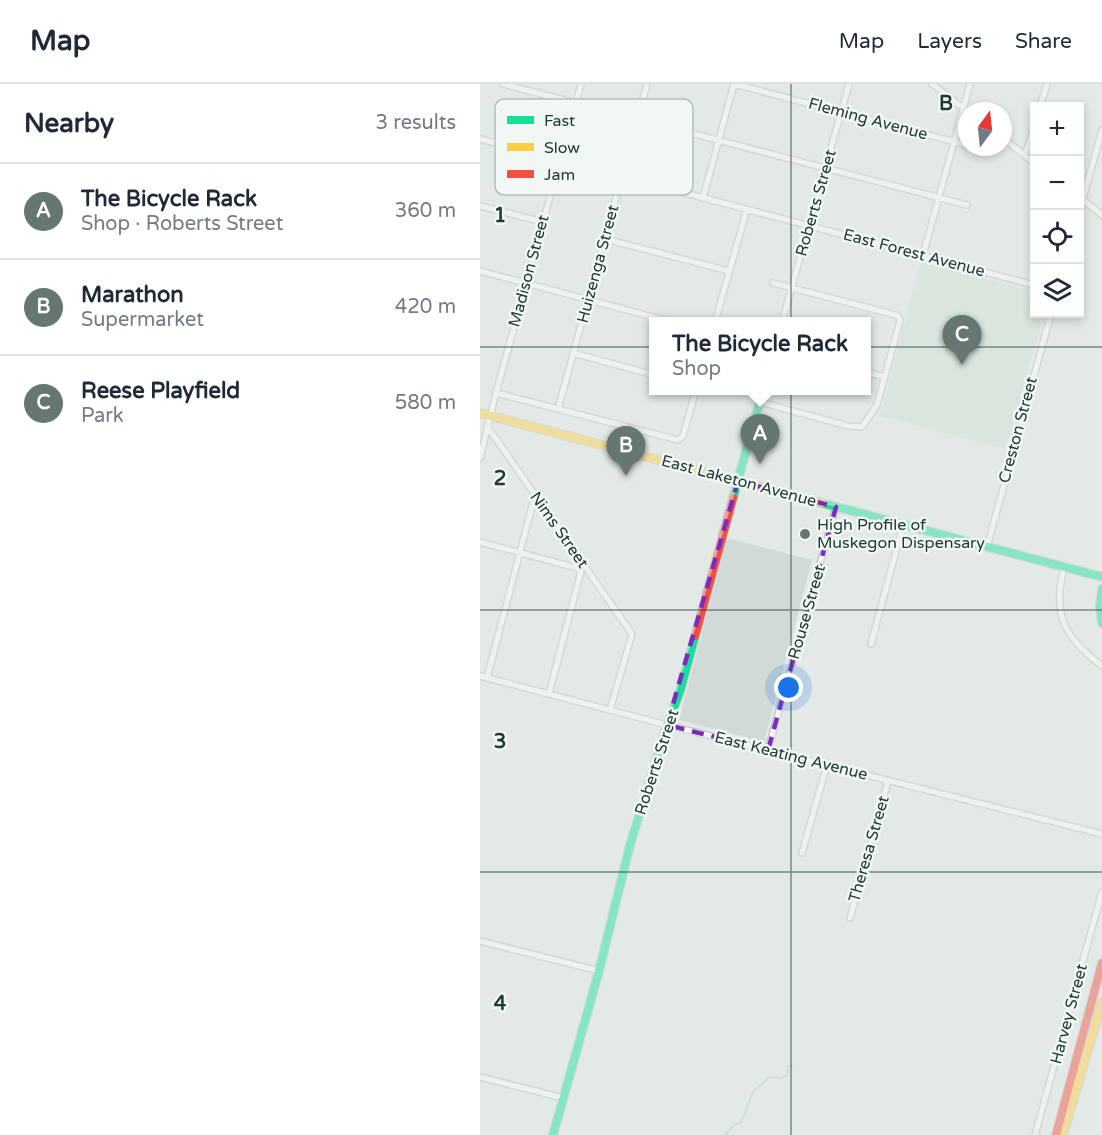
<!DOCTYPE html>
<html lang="en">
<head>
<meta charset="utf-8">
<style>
	body { margin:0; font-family:"Varela Round",sans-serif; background:#f2f2f3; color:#1f2937 }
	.controls { position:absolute; right:18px; top:18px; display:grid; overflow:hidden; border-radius:0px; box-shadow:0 3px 9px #0003 }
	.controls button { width:54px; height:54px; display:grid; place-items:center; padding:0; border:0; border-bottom:2px solid #e0e1e3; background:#fff; color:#1f2937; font:30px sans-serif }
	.compass { position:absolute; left:478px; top:18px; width:54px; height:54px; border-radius:50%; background:#fff; box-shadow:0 3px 9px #0003; rotate:15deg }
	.you { position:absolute; left:309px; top:604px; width:21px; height:21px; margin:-15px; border:4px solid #fff; border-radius:50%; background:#1a73e8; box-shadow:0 0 0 9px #1a73e833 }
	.badge { display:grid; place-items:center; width:39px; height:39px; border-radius:50%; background:#667773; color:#fff; font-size:20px; font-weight:700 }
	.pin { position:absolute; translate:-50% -50px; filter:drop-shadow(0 2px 3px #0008) }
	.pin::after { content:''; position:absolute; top:32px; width:21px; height:18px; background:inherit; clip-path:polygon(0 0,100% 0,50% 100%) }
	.popup { position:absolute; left:169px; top:233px; width:222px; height:78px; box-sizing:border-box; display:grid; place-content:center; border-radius:0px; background:#fff; filter:drop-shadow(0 2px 4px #0005); font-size:20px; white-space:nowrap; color:#747a83 }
	.popup b { font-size:22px; color:#1f2937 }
	.popup::after { content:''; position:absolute; left:50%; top:100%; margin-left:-12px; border:12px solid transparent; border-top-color:#fff }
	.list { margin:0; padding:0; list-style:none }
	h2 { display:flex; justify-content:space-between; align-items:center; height:78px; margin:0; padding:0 24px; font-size:26px }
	h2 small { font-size:20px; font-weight:400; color:#747a83 }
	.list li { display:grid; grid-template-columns:39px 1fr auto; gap:18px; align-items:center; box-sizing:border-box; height:96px; padding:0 24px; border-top:2px solid #e0e1e3 }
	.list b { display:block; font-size:22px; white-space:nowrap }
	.list p { margin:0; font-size:20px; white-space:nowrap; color:#747a83 }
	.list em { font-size:20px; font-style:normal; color:#747a83 }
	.icon { flex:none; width:33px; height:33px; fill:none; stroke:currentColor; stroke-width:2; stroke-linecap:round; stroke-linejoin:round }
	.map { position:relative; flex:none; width:622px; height:1051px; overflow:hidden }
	header { display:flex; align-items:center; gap:36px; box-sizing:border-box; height:84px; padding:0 30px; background:#fff; border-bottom:2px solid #e0e1e3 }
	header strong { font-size:28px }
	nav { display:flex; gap:33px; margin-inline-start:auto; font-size:21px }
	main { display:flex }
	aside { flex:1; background:#fff }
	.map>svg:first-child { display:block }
</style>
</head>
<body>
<header>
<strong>Map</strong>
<nav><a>Map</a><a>Layers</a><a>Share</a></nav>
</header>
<main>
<aside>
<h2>Nearby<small>3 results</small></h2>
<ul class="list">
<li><span class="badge">A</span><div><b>The Bicycle Rack</b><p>Shop · Roberts Street</p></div><em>360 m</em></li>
<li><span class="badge">B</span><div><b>Marathon</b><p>Supermarket</p></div><em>420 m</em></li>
<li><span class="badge">C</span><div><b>Reese Playfield</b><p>Park</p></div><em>580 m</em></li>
</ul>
</aside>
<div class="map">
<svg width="622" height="1051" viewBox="0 0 622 1051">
	<rect width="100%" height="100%" fill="#e3e9e6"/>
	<!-- built -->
	<path fill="#d1dad6" d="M 247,454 L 332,476 L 284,658 L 199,636 Z"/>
	<!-- green -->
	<path fill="#cde1d3" d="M 441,178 L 554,207 L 554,230 L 564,230 L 526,365 L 400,332 Z"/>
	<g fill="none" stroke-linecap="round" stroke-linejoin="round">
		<!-- stream -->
		<path stroke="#a5ccd4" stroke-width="1.5" d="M 245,1051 L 254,1041 L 261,1039 L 273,1008 L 289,993 L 301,994 L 307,992 L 308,983 L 312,981"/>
		<defs>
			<path id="street" d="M 23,0 L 487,121
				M 254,0 L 487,61
				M 452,0 L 487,27
				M 560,22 L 567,0
				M 523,54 L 554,79
				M 0,55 L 554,201
				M 496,63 L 502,65
				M 545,71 L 554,43
				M 223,114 L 254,0
				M 601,114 L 622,131
				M 0,122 L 63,138
				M 600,125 L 622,46
				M 125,155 L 249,187
				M 443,171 L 490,0
				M 0,187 L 192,238
				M 235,238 L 267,125
				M 302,238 L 369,0
				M 93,269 L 174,291
				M 386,288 L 405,293
				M 16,309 L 198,356 L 203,352 L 216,306
				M 280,318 L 368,342 L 382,343 L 397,321 L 420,237 L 419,233 L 416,231 L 293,199
				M 78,325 L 167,0
				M 7,342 L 152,550 L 130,626
				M 0,374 L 16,309 L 101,0
				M 0,458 L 97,484 L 101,487 L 69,610
				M 507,463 L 571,230
				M 584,484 C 572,531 584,553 622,582
				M 391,560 L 423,441
				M 0,592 L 187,641 L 622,750
				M 7,594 L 55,411
				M 288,666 L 356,423
				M 322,769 L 347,681
				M 370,834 L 408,697
				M 0,857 L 119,887
				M 0,993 L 83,1014
				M 555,1051 L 622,808"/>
			<path id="fast" d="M 253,414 L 283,306
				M 342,419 L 622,493
				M 622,505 L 620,522 L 622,539
				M 73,1051 L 119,887 L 150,761 L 187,641 L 200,607 L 215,552"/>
			<path id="slow" d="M 0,329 L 342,419
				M 583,1051 L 622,918"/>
			<path id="jam" d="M 215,552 L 253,414
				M 576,1051 L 622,879"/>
		</defs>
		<!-- street casing -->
		<use href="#street" stroke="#c0c5c3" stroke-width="8"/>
		<!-- fast casing -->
		<use href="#fast" stroke="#bfc6c3" stroke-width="10"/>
		<!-- slow casing -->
		<use href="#slow" stroke="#bfc6c3" stroke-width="10"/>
		<!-- jam casing -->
		<use href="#jam" stroke="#bfc6c3" stroke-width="10"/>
		<!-- street -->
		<use href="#street" stroke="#fbfcfb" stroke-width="5"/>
		<!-- fast -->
		<use href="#fast" stroke="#16e098" stroke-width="8"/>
		<!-- slow -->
		<use href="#slow" stroke="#ffcf43" stroke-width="8"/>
		<!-- jam -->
		<use href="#jam" stroke="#f24e42" stroke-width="8"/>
	</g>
	<!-- marked area -->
	<path d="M0 0H622V1051H0ZM 258,397 L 356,423 L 288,666 L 187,641 Z" fill="#e3e9e6" fill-opacity=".55" fill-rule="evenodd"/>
	<path fill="none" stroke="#7b2cbf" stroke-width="4.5" stroke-dasharray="12 8" stroke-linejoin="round" d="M 258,397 L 356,423 L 288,666 L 187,641 Z"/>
	<!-- grid -->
	<path fill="none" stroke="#223a35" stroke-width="1.5" stroke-opacity="0.55" d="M 311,0 L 311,1051M 0,263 L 622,263M 0,526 L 622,526M 0,788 L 622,788"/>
	<!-- markers -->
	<circle fill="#667773" stroke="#f1f7f4" stroke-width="2" cx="325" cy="450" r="6"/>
	<g text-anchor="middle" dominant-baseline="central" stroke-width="5" stroke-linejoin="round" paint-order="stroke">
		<!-- street labels -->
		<g font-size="16" fill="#223a35" stroke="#f1f7f4">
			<text transform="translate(388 35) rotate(15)">Fleming Avenue</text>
			<text transform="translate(336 119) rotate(-74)">Roberts Street</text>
			<text transform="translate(434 169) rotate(15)">East Forest Avenue</text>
			<text transform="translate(118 180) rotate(-75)">Huizenga Street</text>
			<text transform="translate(49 187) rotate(-75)">Madison Street</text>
			<text transform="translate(538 346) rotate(-75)">Creston Street</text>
			<text transform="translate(259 397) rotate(15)">East Laketon Avenue</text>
			<text transform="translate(79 446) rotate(55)">Nims Street</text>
			<text transform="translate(327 528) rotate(-74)">Rouse Street</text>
			<text transform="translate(311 672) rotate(14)">East Keating Avenue</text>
			<text transform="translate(177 678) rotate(-72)">Roberts Street</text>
			<text transform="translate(389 765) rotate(-74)">Theresa Street</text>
			<text transform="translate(589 930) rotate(-75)">Harvey Street</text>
		</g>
		<!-- poi labels -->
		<g font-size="16" fill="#223a35" stroke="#f1f7f4" text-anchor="start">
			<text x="337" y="441">High Profile of<tspan x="337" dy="18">Muskegon Dispensary</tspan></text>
		</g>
	</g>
	<!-- legend -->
	<rect x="15" y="15" width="198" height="96" rx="9" fill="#f1f7f4" stroke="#b3bebb" stroke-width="1.5"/>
	<rect x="27" y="32" width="27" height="8" fill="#16e098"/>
	<rect x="27" y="59" width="27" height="8" fill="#ffcf43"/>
	<rect x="27" y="86" width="27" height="8" fill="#f24e42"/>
	<g font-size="16" fill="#223a35">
		<text x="64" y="42">Fast</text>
		<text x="64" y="69">Slow</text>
		<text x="64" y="96">Jam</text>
	</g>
	<g font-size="20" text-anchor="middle" font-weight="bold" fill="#223a35" stroke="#f1f7f4" stroke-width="5" stroke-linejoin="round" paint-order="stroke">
		<text x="466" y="26">B</text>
		<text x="20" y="138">1</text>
		<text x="20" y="401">2</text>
		<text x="20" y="664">3</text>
		<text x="20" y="926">4</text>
	</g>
</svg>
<div class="controls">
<button>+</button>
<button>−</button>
<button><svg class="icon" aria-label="locate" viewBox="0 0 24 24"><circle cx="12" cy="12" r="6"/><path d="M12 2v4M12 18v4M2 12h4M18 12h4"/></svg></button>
<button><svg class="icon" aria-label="layers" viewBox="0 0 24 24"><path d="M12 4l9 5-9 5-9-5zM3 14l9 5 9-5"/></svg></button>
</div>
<svg class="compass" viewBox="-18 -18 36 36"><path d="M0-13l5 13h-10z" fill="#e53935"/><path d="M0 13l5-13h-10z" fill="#747a83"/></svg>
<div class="you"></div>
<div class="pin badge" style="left:280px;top:380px">A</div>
<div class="popup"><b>The Bicycle Rack</b>Shop</div>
<div class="pin badge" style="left:146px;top:392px">B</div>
<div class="pin badge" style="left:482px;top:281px">C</div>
</div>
</main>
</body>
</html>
